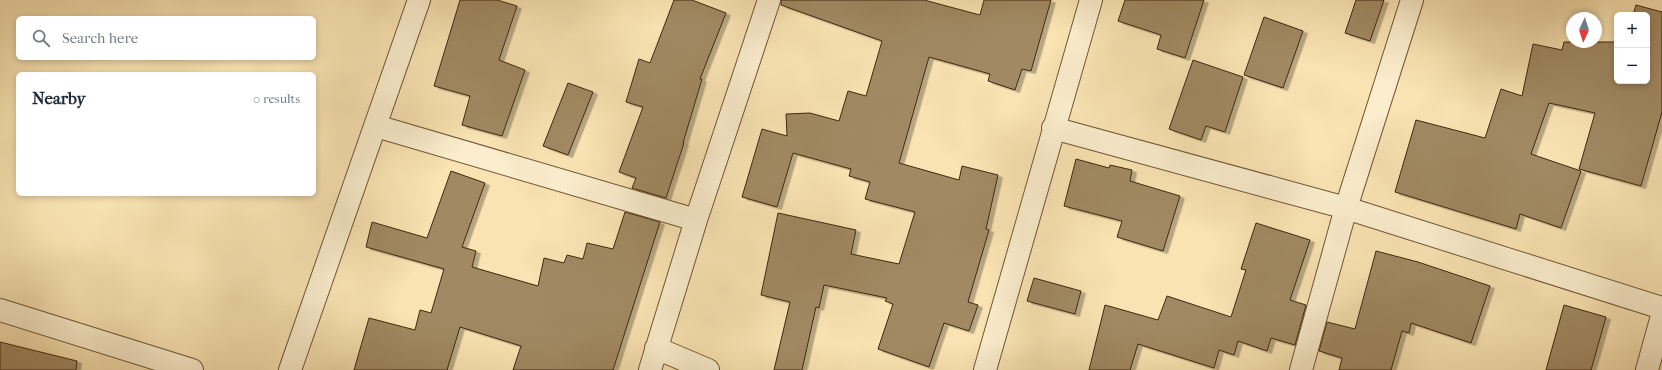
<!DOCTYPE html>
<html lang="en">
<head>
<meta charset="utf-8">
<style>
	body { margin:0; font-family:"IM FELL French Canon",serif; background:#f6f6f7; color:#1f2937 }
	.controls { position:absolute; right:12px; top:12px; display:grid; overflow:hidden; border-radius:6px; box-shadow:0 2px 6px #0003 }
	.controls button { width:36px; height:36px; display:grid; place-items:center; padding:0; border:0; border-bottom:1px solid #e0e1e3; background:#fff; color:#1f2937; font:20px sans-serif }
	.compass { position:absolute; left:1566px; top:12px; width:36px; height:36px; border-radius:50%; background:#fff; box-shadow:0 2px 6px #0003; rotate:184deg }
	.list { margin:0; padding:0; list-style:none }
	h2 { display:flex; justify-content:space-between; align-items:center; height:52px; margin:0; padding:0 16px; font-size:17px }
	h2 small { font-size:13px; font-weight:400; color:#747a83 }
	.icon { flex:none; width:22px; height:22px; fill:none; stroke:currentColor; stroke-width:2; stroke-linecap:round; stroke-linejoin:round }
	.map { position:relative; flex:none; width:1662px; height:370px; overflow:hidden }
	.search { position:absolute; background:#fff; box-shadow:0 2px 6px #0003; left:16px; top:16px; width:300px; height:44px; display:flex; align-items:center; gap:10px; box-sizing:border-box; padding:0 14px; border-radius:6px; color:#747a83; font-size:15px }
	.panel { position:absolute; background:#fff; box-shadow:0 2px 6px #0003; left:16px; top:72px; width:300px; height:124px; border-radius:6px }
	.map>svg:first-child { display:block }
</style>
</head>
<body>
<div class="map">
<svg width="1662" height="370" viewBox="0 0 1662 370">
	<defs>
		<filter id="shadow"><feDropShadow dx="4.5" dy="2.5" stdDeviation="0" flood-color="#0004"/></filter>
	</defs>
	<rect width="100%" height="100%" fill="#f9e3b2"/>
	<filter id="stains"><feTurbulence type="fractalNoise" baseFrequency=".005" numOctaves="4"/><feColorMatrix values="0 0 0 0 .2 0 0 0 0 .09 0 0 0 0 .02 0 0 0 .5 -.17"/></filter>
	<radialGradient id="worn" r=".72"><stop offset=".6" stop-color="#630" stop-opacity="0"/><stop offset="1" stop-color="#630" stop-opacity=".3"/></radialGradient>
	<!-- building -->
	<path fill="#a08963" stroke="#40270d" filter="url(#shadow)" d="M 460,0 L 497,0 L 517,6 L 499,60 L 525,70 L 502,136 L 462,125 L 470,96 L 434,86 Z
		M 674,0 L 692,0 L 726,13 L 700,79 L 702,79 L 683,143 L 684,143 L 666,198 L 632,188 L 636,178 L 619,172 L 643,107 L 626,102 L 639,59 L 650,63 Z
		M 781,0 L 924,0 L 980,15 L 984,0 L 1051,0 L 1031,71 L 1022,69 L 1015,90 L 988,81 L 990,74 L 929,57 L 899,163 L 959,180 L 962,166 L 998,175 L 986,229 L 989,230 L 968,302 L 978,305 L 969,331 L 944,323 L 929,367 L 878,349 L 893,304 L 885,301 L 887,298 L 824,285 L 819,308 L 816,307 L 802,370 L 774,370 L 790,302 L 761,295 L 778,213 L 856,230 L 851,254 L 899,264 L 915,212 L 865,199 L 870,182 L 849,176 L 851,169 L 793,153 L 777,207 L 742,197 L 762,129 L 787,136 L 786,114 L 810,113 L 839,121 L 848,91 L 866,96 L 882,41 L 781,5 Z
		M 1125,0 L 1204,0 L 1185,58 L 1157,49 L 1161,35 L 1118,21 Z
		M 1356,0 L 1384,0 L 1370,41 L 1345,33 Z
		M 1636,5 L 1662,12 L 1662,112 L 1641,186 L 1579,169 L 1595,113 L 1549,103 L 1531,154 L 1581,171 L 1561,228 L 1520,214 L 1516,229 L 1395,192 L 1416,120 L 1485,138 L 1501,89 L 1522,96 L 1533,44 L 1562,50 L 1564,42 L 1617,42 L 1617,81 L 1647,81 L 1647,15 L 1633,15 Z
		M 1264,17 L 1303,31 L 1283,88 L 1244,75 Z
		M 1193,60 L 1243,77 L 1225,132 L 1206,126 L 1201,140 L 1169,129 Z
		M 568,83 L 593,92 L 568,155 L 543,146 Z
		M 1076,159 L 1109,168 L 1110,165 L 1132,170 L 1130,181 L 1180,196 L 1163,251 L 1117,237 L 1122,221 L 1064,206 Z
		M 451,171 L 485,183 L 462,247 L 476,251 L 472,267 L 538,286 L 544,258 L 564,263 L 567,255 L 583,259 L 587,243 L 613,249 L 625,212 L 660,222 L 613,370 L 513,370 L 521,346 L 460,327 L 447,370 L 354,370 L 369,318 L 415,330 L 420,310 L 431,313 L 444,269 L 366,247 L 372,222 L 427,238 Z
		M 1256,223 L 1310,240 L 1290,300 L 1306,305 L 1295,345 L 1271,338 L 1267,351 L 1238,341 L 1234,355 L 1219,350 L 1214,368 L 1138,344 L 1130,370 L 1089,370 L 1105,305 L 1158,320 L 1167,296 L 1231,317 L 1246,270 L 1241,269 Z
		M 1376,251 L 1418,262 L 1490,286 L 1471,343 L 1411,323 L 1409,333 L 1402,331 L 1391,370 L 1339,370 L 1342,358 L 1319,351 L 1327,322 L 1355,329 Z
		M 1034,278 L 1081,291 L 1075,314 L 1027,301 Z
		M 1564,305 L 1606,317 L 1591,370 L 1546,370 Z
		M 0,342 L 77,361 L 76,370 L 0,370 Z"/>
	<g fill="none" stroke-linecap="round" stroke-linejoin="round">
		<defs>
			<path id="minor" d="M 376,126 L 696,220
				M 1053,128 L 1346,208 L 1662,308
				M 0,310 L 192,370
				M 656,348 L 708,370
				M 290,370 L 419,0
				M 650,370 L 696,220 L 769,0
				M 985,370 L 1091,0
				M 1301,370 L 1346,208 L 1412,0
				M 1647,370 L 1662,316"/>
		</defs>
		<!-- minor casing -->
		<use href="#minor" stroke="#6e5636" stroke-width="24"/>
		<!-- minor -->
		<use href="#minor" stroke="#fbedcd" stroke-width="22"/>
	</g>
	<rect width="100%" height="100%" filter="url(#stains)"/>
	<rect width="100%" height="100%" fill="url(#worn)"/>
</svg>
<div class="controls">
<button>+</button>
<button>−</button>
</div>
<svg class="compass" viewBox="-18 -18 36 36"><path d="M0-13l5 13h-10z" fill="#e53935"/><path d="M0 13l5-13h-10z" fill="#747a83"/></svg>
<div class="search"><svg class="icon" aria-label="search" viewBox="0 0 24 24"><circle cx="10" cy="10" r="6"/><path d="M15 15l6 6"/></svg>Search here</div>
<section class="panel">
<h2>Nearby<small>0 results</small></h2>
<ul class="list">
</ul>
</section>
</div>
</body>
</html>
